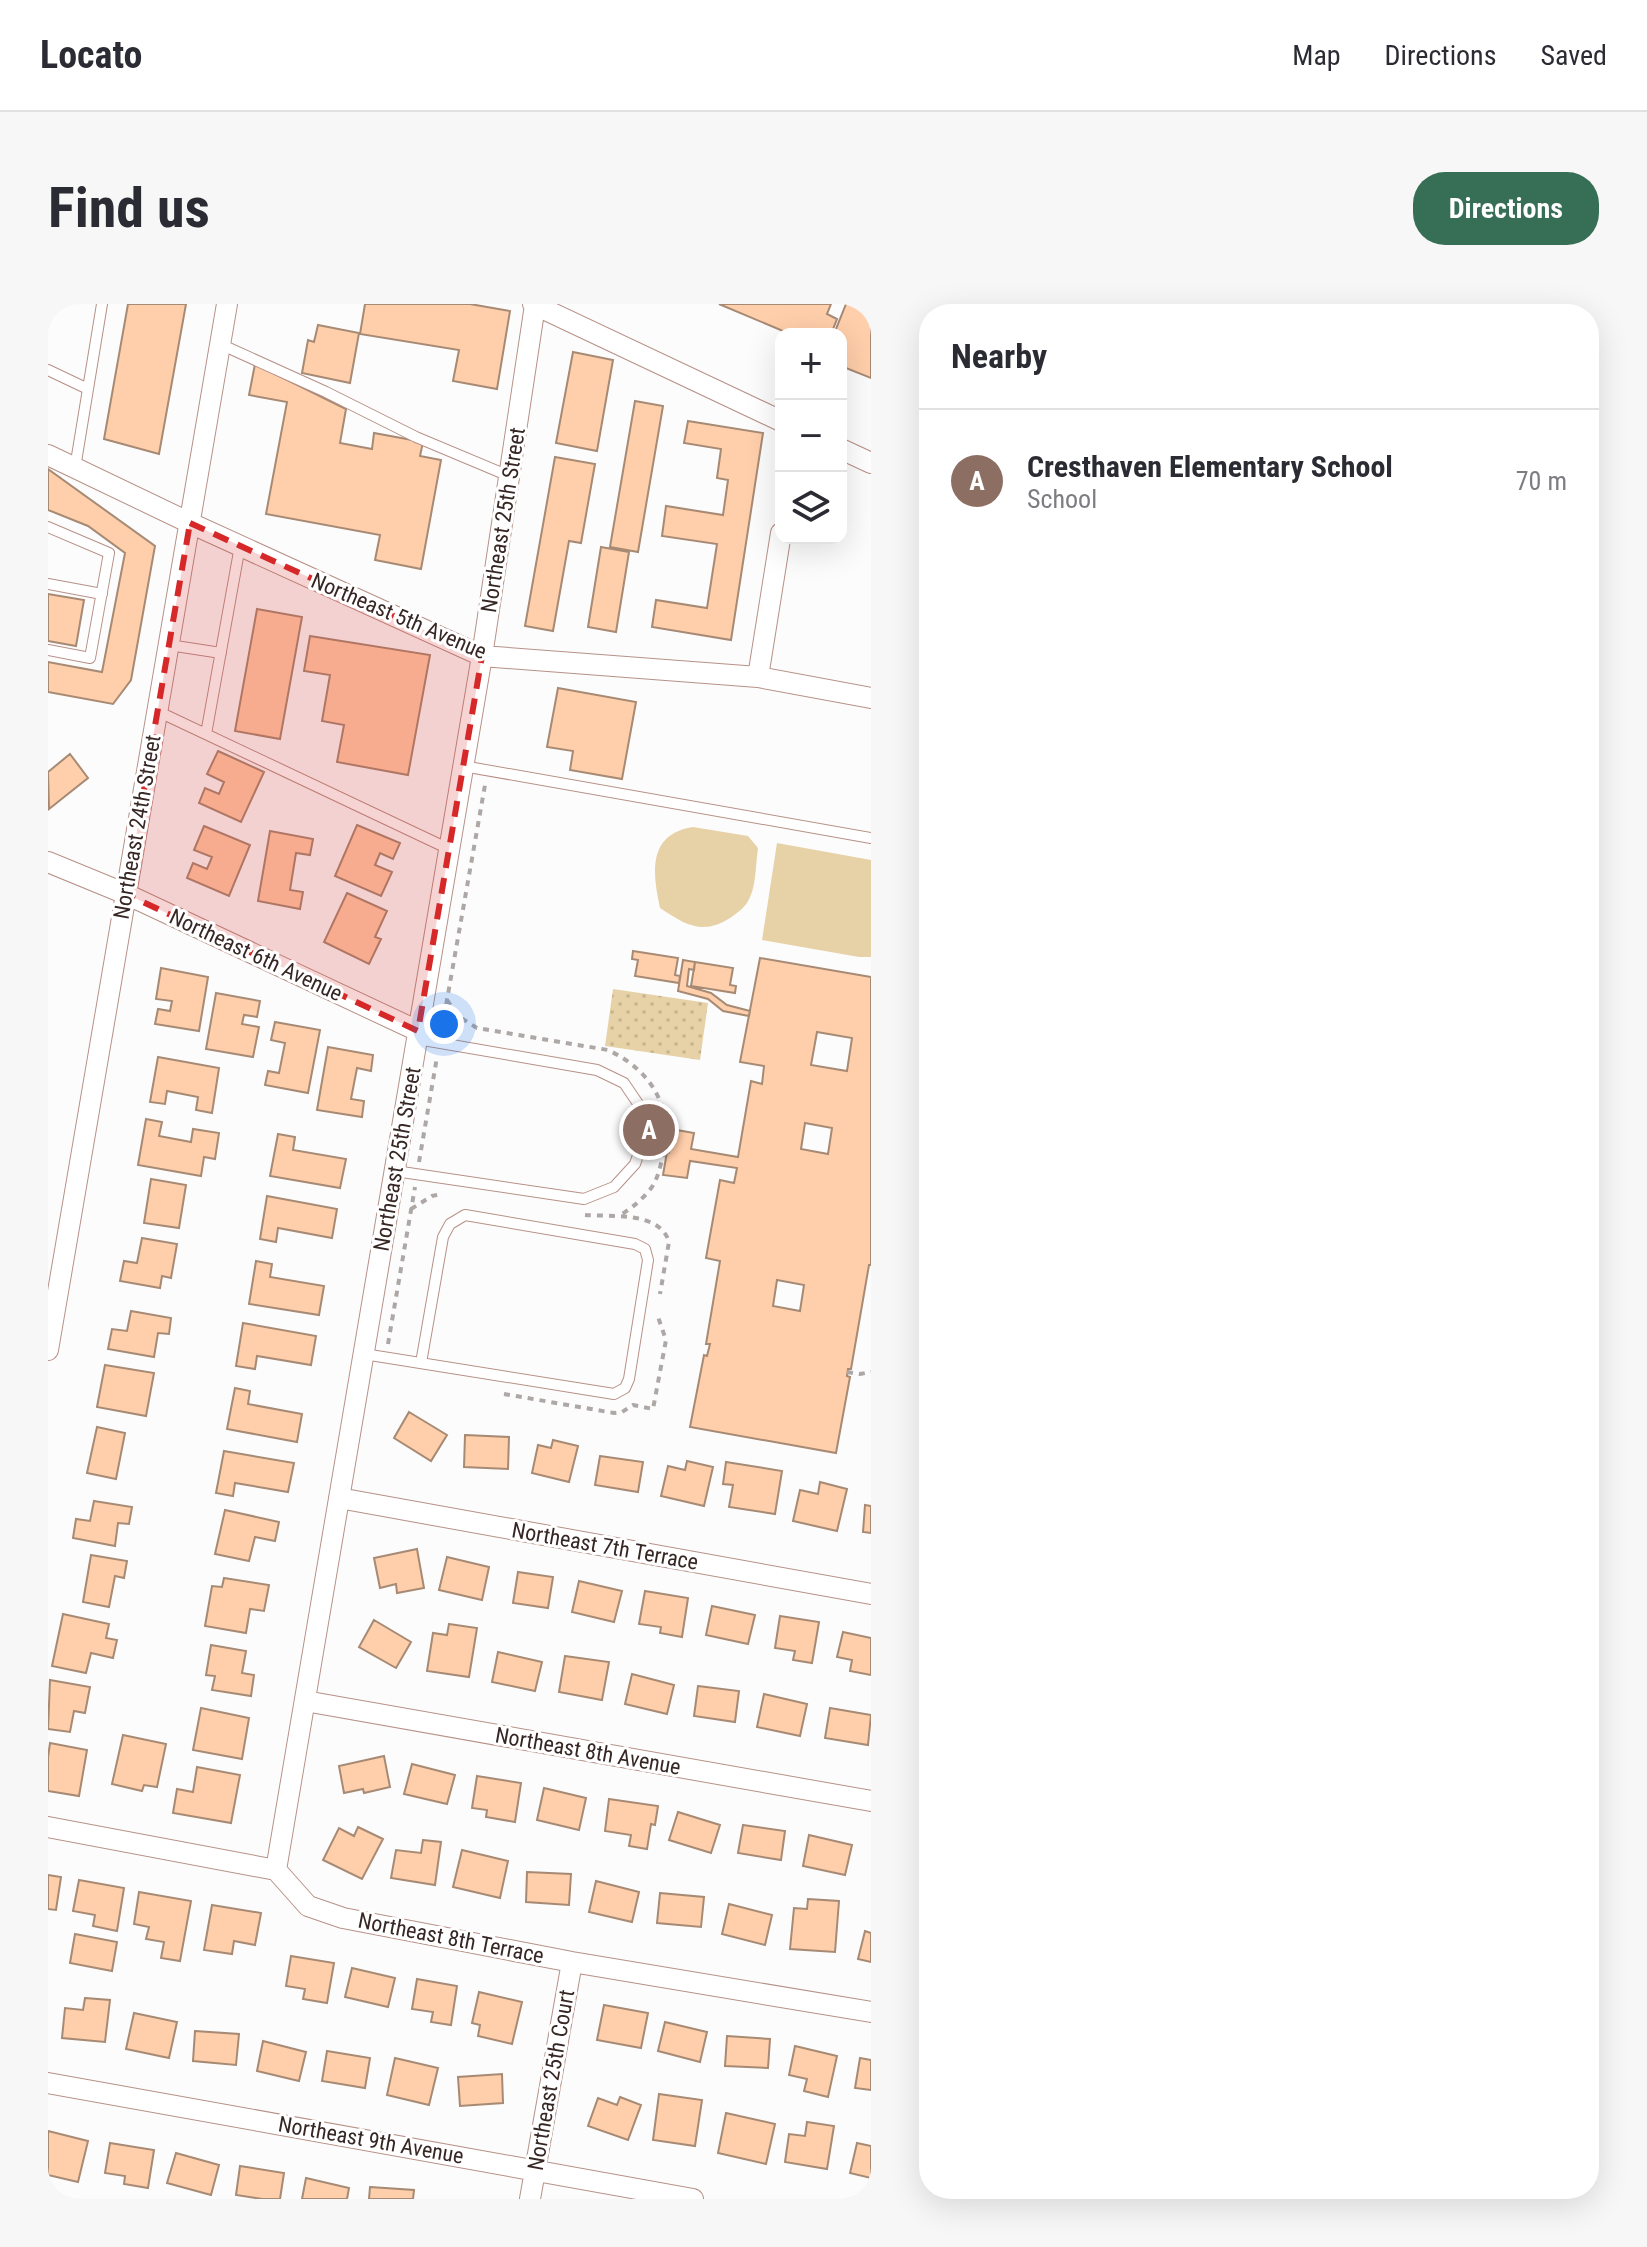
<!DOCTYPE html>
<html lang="en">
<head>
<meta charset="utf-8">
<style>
	body { margin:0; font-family:"Roboto Condensed",sans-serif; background:#f7f7f7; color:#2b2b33 }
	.controls { position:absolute; right:24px; top:24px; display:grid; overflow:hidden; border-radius:16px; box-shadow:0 8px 32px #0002 }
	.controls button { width:72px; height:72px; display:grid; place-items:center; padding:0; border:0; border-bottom:2px solid #e1e1e2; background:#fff; color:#2b2b33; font:40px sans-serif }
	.you { position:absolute; left:396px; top:720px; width:28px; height:28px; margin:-20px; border:6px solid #fff; border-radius:50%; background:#1a73e8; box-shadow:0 0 0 12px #1a73e833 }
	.badge { display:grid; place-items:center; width:52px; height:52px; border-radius:50%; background:#376f56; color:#fff; font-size:26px; font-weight:700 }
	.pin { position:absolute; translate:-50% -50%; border:4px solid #fff; box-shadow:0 2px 8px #0006 }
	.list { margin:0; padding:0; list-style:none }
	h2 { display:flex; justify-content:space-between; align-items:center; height:104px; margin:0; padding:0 32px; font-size:34px }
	h2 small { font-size:26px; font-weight:400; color:#7c7c81 }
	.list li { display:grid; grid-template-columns:52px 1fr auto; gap:24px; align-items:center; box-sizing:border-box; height:144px; padding:0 32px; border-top:2px solid #e1e1e2 }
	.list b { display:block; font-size:30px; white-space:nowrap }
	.list p { margin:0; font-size:26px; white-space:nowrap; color:#7c7c81 }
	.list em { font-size:26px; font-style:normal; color:#7c7c81 }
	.icon { flex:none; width:44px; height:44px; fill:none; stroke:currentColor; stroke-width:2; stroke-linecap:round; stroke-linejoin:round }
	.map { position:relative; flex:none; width:823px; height:1895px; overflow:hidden; border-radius:32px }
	header { display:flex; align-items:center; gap:48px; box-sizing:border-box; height:112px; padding:0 40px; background:#fff; border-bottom:2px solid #e1e1e2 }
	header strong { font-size:38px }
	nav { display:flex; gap:44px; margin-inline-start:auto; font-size:28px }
	.intro { display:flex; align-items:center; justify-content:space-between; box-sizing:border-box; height:192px; padding:0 48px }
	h1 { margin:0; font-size:56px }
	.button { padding:20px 36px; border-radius:32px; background:#376f56; color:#fff; font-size:28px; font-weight:700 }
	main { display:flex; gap:48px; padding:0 48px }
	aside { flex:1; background:#fff; border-radius:32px; box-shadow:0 8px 32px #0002 }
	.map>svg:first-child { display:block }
</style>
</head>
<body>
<header>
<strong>Locato</strong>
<nav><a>Map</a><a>Directions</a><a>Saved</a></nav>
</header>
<div class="intro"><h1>Find us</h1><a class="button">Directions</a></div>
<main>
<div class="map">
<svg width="823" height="1895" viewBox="0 0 823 1895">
	<defs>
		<pattern id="park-dots" width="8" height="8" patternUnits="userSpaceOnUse" patternTransform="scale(2)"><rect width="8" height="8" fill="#e7d2a7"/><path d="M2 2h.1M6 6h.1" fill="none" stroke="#c7b490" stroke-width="1.8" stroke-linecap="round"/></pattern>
	</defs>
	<rect width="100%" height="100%" fill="#fcfcfc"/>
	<!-- grass -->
	<path fill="#e7d2a7" d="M 645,523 L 700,532 L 710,544 C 708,557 708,582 702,593 C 699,601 692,607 685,612 C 656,632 639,622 612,604 C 604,568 600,530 645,523 Z
		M 729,539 L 823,556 L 823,653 L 811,653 L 714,636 Z"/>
	<!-- park -->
	<path fill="url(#park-dots)" d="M 565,685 L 660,699 L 652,756 L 557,742 Z"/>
	<!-- building -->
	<path fill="#ffceaa" stroke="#a78a74" stroke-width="2" fill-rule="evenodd" d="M 80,0 L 138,0 L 111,150 L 56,135 Z
		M 317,0 L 422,0 L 462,7 L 449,85 L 405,77 L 411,46 L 312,30 Z
		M 671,0 L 783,0 L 779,10 L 789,15 L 783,30 L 742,30 Z
		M 798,0 L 823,0 L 823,74 L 793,62 L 793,30 L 786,30 Z
		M 270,21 L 311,29 L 302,79 L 254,69 L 260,36 L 266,38 Z
		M 525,48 L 565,56 L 549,147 L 508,139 Z
		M 207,60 L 298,105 L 292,139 L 324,145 L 326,129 L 375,138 L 372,152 L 393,156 L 373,265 L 327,256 L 332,231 L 218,210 L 239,98 L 201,91 Z
		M 587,97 L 615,102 L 590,248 L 562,243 Z
		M 640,117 L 715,129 L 683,336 L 604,323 L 608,296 L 659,304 L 669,240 L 614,232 L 618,202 L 675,211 L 680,176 L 669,174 L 673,145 L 636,139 Z
		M 507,153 L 547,160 L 533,239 L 521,237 L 505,327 L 477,322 Z
		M 0,165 L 107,242 L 83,376 L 65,400 L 0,388 L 0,358 L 54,368 L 77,249 L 40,222 L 0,206 Z
		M 553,243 L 581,248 L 568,328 L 540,323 Z
		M 0,290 L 36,296 L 28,342 L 0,337 Z
		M 209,305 L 254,313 L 232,435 L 187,427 Z
		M 262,332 L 382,351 L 360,471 L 289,458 L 296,421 L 274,417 L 282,371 L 256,367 Z
		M 510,384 L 588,398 L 574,475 L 522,466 L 525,447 L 499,443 Z
		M 170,447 L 216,468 L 193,518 L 151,499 L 157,484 L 171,490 L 176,478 L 159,470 Z
		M 22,450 L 40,474 L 1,505 L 0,468 Z
		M 309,521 L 352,539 L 345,555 L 332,549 L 327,561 L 344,568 L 333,592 L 287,572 Z
		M 156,522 L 202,541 L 181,592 L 139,574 L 145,559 L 159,565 L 164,553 L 146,546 Z
		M 222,527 L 265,535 L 262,551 L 248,549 L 242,586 L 255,588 L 252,605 L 210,597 Z
		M 299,589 L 339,607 L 327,633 L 333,635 L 321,660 L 276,638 Z
		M 585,647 L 630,654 L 627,671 L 632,672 L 631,679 L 587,672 L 590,656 L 584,655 Z
		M 712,654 L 823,673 L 823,961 L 821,961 L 803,1065 L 800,1065 L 799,1072 L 802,1073 L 788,1149 L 642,1123 L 656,1051 L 659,1052 L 662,1040 L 658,1040 L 672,957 L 658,954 L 672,876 L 686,879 L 689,864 L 642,857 L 639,874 L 615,871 L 623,825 L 646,829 L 643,845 L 690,853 L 703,777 L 714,780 L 716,762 L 692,758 ZM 769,728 L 804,734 L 799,767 L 763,761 ZM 757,819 L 784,824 L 780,850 L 753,845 ZM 729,976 L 756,981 L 752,1007 L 725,1002 Z
		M 635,656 L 647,658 L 646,666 L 641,665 L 639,682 L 663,689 L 679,701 L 702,707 L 701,712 L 675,707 L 660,695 L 630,687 Z
		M 647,658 L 685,664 L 682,681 L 688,682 L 687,689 L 643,682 Z
		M 113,664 L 160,673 L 151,727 L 107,720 L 110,705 L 122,707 L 124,697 L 108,695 Z
		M 168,689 L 212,697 L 209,713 L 196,711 L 194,720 L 211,723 L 205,753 L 158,745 Z
		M 227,718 L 272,726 L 260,789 L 217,781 L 220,767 L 231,769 L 237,739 L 223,736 Z
		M 280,743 L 325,751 L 323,767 L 309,764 L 303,795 L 316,797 L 314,813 L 269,806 Z
		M 110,753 L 171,764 L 164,809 L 148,806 L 150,793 L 119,787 L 117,800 L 102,798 Z
		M 98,815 L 114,818 L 111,832 L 143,838 L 145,825 L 171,829 L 167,855 L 156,853 L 153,872 L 90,861 Z
		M 230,830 L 247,833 L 245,846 L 298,855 L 292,884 L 222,872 Z
		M 103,875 L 138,881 L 131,924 L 96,919 Z
		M 219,892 L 289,905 L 284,934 L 230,924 L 228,938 L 212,935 Z
		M 94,934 L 129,940 L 123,974 L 114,972 L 112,984 L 72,977 L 76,957 L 89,959 Z
		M 208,957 L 224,960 L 222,973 L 276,982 L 271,1011 L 201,1000 Z
		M 83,1007 L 123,1014 L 121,1030 L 110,1029 L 106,1053 L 60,1045 L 64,1025 L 79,1027 Z
		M 195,1019 L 268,1032 L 263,1061 L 209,1052 L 207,1065 L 188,1062 Z
		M 57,1061 L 106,1069 L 98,1112 L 49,1103 Z
		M 187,1084 L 202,1087 L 200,1100 L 254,1110 L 249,1138 L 179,1125 Z
		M 361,1108 L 399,1131 L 383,1157 L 346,1134 Z
		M 49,1123 L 77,1129 L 68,1175 L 39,1169 Z
		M 417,1131 L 461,1133 L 460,1165 L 416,1163 Z
		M 505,1136 L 530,1142 L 521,1178 L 484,1169 L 490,1141 L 503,1144 Z
		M 176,1147 L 246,1159 L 240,1188 L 187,1179 L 185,1192 L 168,1189 Z
		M 552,1152 L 595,1158 L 590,1188 L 547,1181 Z
		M 639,1157 L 665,1163 L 656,1202 L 613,1192 L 620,1162 L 637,1166 Z
		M 678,1158 L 734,1167 L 727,1210 L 681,1203 L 685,1181 L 675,1180 Z
		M 772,1178 L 799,1185 L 789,1227 L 745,1217 L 752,1186 L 770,1190 Z
		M 46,1197 L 84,1203 L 81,1220 L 70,1219 L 67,1242 L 25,1234 L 28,1215 L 42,1217 Z
		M 817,1201 L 823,1202 L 823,1229 L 815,1228 Z
		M 177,1206 L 231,1218 L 227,1237 L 207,1233 L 201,1257 L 167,1250 Z
		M 369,1245 L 376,1284 L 349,1289 L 348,1280 L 332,1284 L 326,1254 Z
		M 43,1251 L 79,1257 L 76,1274 L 67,1272 L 61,1303 L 35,1298 Z
		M 399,1253 L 441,1263 L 434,1296 L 391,1286 Z
		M 470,1268 L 505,1273 L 500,1304 L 465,1299 Z
		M 176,1274 L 221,1281 L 216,1307 L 202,1305 L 198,1329 L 157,1322 L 164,1282 L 174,1283 Z
		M 531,1277 L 574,1287 L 566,1318 L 524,1308 Z
		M 597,1287 L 640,1294 L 634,1333 L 612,1329 L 613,1323 L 591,1320 Z
		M 664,1302 L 707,1311 L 700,1340 L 658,1331 Z
		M 15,1310 L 61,1320 L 58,1334 L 69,1336 L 65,1354 L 43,1349 L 38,1369 L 4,1362 Z
		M 732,1312 L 771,1318 L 764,1359 L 745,1356 L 747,1347 L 727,1344 Z
		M 326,1316 L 363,1338 L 348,1364 L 311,1343 Z
		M 401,1320 L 429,1324 L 421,1373 L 379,1367 L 385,1329 L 399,1331 Z
		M 795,1328 L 823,1334 L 823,1371 L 802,1367 L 804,1356 L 789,1353 Z
		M 163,1341 L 198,1347 L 194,1369 L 206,1371 L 203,1392 L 164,1386 L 167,1372 L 158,1371 Z
		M 450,1348 L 494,1358 L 487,1387 L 444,1378 Z
		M 517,1352 L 561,1358 L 554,1396 L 511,1388 Z
		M 584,1370 L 626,1381 L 619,1410 L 577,1400 Z
		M 2,1376 L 42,1383 L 37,1409 L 26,1407 L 22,1428 L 0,1425 Z
		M 650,1382 L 691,1387 L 687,1418 L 646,1412 Z
		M 716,1390 L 759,1400 L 752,1432 L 709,1423 Z
		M 153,1404 L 201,1414 L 194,1455 L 145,1446 Z
		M 782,1404 L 823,1411 L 820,1441 L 777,1434 Z
		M 75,1431 L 118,1440 L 109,1483 L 96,1481 L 94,1487 L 64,1480 Z
		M 2,1439 L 39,1446 L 31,1492 L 0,1487 L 0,1453 Z
		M 336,1452 L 342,1483 L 316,1489 L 315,1485 L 296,1489 L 291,1462 Z
		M 364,1460 L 407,1471 L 399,1500 L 356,1490 Z
		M 149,1463 L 192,1471 L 183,1519 L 125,1509 L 129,1485 L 145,1488 Z
		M 429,1472 L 473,1479 L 467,1518 L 438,1513 L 439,1506 L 424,1504 Z
		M 496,1484 L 538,1494 L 531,1526 L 489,1516 Z
		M 561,1495 L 610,1502 L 607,1521 L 603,1520 L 599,1545 L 581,1542 L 583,1531 L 557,1527 Z
		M 630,1508 L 672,1521 L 663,1549 L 621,1536 Z
		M 695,1521 L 737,1527 L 733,1556 L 690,1549 Z
		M 310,1523 L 335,1535 L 314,1575 L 275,1556 L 291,1524 L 306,1532 Z
		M 761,1531 L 804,1541 L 797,1571 L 755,1562 Z
		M 375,1536 L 393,1538 L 387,1581 L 343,1574 L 348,1546 L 373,1549 Z
		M 414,1546 L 460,1557 L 452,1594 L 405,1583 Z
		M 479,1568 L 523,1570 L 521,1601 L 478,1598 Z
		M 0,1571 L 13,1573 L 8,1606 L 0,1605 Z
		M 31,1576 L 76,1584 L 69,1627 L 45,1622 L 47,1611 L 25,1607 Z
		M 548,1577 L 591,1588 L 584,1618 L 541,1608 Z
		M 91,1588 L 143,1597 L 132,1657 L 113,1654 L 116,1638 L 98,1635 L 101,1623 L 86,1620 Z
		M 612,1589 L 656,1593 L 653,1623 L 609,1619 Z
		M 760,1595 L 791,1597 L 787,1648 L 742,1645 L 746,1604 L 759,1605 Z
		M 681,1600 L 724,1611 L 717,1641 L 674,1630 Z
		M 164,1601 L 213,1609 L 207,1641 L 186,1637 L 184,1650 L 156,1646 Z
		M 817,1627 L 823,1629 L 823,1658 L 810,1655 Z
		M 27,1630 L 69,1638 L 64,1667 L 22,1659 Z
		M 243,1652 L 286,1659 L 279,1699 L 255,1695 L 257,1685 L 238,1682 Z
		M 304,1664 L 347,1674 L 340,1703 L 297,1693 Z
		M 369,1675 L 409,1682 L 403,1721 L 383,1718 L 385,1708 L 364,1705 Z
		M 431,1688 L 474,1698 L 464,1740 L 430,1732 L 432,1721 L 424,1719 Z
		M 37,1694 L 62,1696 L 57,1738 L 14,1734 L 17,1704 L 35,1706 Z
		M 556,1701 L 600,1709 L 593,1744 L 549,1736 Z
		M 86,1709 L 129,1718 L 121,1754 L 78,1745 Z
		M 617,1718 L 659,1728 L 652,1758 L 610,1747 Z
		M 147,1727 L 191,1730 L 188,1761 L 145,1757 Z
		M 679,1732 L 722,1735 L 720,1764 L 677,1762 Z
		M 215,1737 L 258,1748 L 251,1777 L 209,1767 Z
		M 747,1742 L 789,1752 L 780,1793 L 756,1787 L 759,1775 L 741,1771 Z
		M 279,1747 L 322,1754 L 317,1784 L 274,1777 Z
		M 347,1754 L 390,1764 L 381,1801 L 339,1791 Z
		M 812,1754 L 823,1756 L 823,1786 L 807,1784 Z
		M 454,1770 L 455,1799 L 412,1802 L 410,1773 Z
		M 611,1790 L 654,1796 L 647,1842 L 605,1836 Z
		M 572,1793 L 593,1801 L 580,1836 L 540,1822 L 550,1794 L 569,1801 Z
		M 678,1809 L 727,1820 L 718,1860 L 670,1849 Z
		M 759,1818 L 786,1822 L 779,1865 L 737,1858 L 741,1830 L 757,1832 Z
		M 0,1827 L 40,1837 L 30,1878 L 0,1871 Z
		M 62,1839 L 106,1846 L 100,1884 L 76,1880 L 77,1872 L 57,1869 Z
		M 809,1839 L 823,1842 L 823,1874 L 802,1869 Z
		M 128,1849 L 171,1861 L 163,1891 L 119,1879 Z
		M 192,1862 L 236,1869 L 232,1895 L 214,1895 L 188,1891 Z
		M 258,1874 L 301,1884 L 299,1895 L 254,1895 Z
		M 322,1883 L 366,1886 L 365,1895 L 321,1895 Z"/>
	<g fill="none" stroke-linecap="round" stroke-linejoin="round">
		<defs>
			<path id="service" d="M 172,40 L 278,88 L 368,133 L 461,172
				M 0,66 L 40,85
				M 27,164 L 54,0
				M 0,223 L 61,249 L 42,354 L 0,346
				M 0,280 L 54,290
				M 121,341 L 173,349
				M 109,407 L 401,545
				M 158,430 L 192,242
				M 415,462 L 823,534
				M 347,867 L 536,895 L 566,883 L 587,860 L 596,834 L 593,804 L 576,779 L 549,766 L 369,735
				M 316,1050 L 566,1090 L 577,1084 L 581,1075 L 600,956 L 597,945 L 587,940 L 417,911 L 402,920 L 395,933 L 373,1059"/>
			<path id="minor" d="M 485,0 L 733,117
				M 793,145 L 823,159
				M 0,151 L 142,219 L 434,352 L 710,373 L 823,394
				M 710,373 L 733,229
				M 0,558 L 78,590 L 370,727
				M 0,1046 L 179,0
				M 291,1194 L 823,1290
				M 257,1397 L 823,1497
				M 0,1523 L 228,1566 L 260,1602 L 295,1614 L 524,1658 L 823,1708
				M 228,1566 L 434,352 L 487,1
				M 0,1779 L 645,1895
				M 482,1895 L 524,1658"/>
		</defs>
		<!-- service casing -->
		<use href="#service" stroke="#b79188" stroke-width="12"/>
		<!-- minor casing -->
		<use href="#minor" stroke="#b79188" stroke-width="22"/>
		<!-- path -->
		<path stroke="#ada7a6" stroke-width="4" stroke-dasharray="6 6" stroke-linecap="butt" d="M 399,696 L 410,712 L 429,724 L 560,746 C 601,765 625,801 616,847 C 613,859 611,872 604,883 C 595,895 584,904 571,912
			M 394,724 L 437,481
			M 616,847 L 628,849
			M 371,858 L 389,753
			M 363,905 L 384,892 L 393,890
			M 537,911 C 563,913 612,907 621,938 L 612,990
			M 340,1040 L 367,883
			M 799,1068 L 812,1070 L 823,1068
			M 456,1090 L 566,1109 L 574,1108 L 585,1101 L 605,1105 L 618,1036 L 609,1010"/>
		<!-- service -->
		<use href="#service" stroke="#fff" stroke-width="10"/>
		<!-- minor -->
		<use href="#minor" stroke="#fff" stroke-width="20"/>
	</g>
	<!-- marked area -->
	<path fill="#d62828" fill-opacity="0.2" stroke="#d62828" stroke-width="6" stroke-dasharray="16 10" stroke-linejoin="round" d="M 142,219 L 434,352 L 370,727 L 78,590 Z"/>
	<g text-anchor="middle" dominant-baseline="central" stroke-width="6" stroke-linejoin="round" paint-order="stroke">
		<!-- street labels -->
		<g font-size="22" fill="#362724" stroke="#fff">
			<text transform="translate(455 216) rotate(-81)">Northeast 25th Street</text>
			<text transform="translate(351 312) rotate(23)">Northeast 5th Avenue</text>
			<text transform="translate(89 523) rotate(-80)">Northeast 24th Street</text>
			<text transform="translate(208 651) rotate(25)">Northeast 6th Avenue</text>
			<text transform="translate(349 855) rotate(-80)">Northeast 25th Street</text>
			<text transform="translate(557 1242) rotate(10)">Northeast 7th Terrace</text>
			<text transform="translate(540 1447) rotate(10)">Northeast 8th Avenue</text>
			<text transform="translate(403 1634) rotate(11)">Northeast 8th Terrace</text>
			<text transform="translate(503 1776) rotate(-80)">Northeast 25th Court</text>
			<text transform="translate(323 1836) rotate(10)">Northeast 9th Avenue</text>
		</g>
	</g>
</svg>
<div class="controls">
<button>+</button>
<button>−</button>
<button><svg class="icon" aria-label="layers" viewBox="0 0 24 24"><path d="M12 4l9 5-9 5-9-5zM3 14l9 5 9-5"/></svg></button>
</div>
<div class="you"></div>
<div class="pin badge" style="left:601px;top:826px;background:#8d6e63">A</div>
</div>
<aside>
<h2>Nearby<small></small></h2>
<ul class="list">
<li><span class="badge" style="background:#8d6e63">A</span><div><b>Cresthaven Elementary School</b><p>School</p></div><em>70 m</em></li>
</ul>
</aside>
</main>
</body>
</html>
